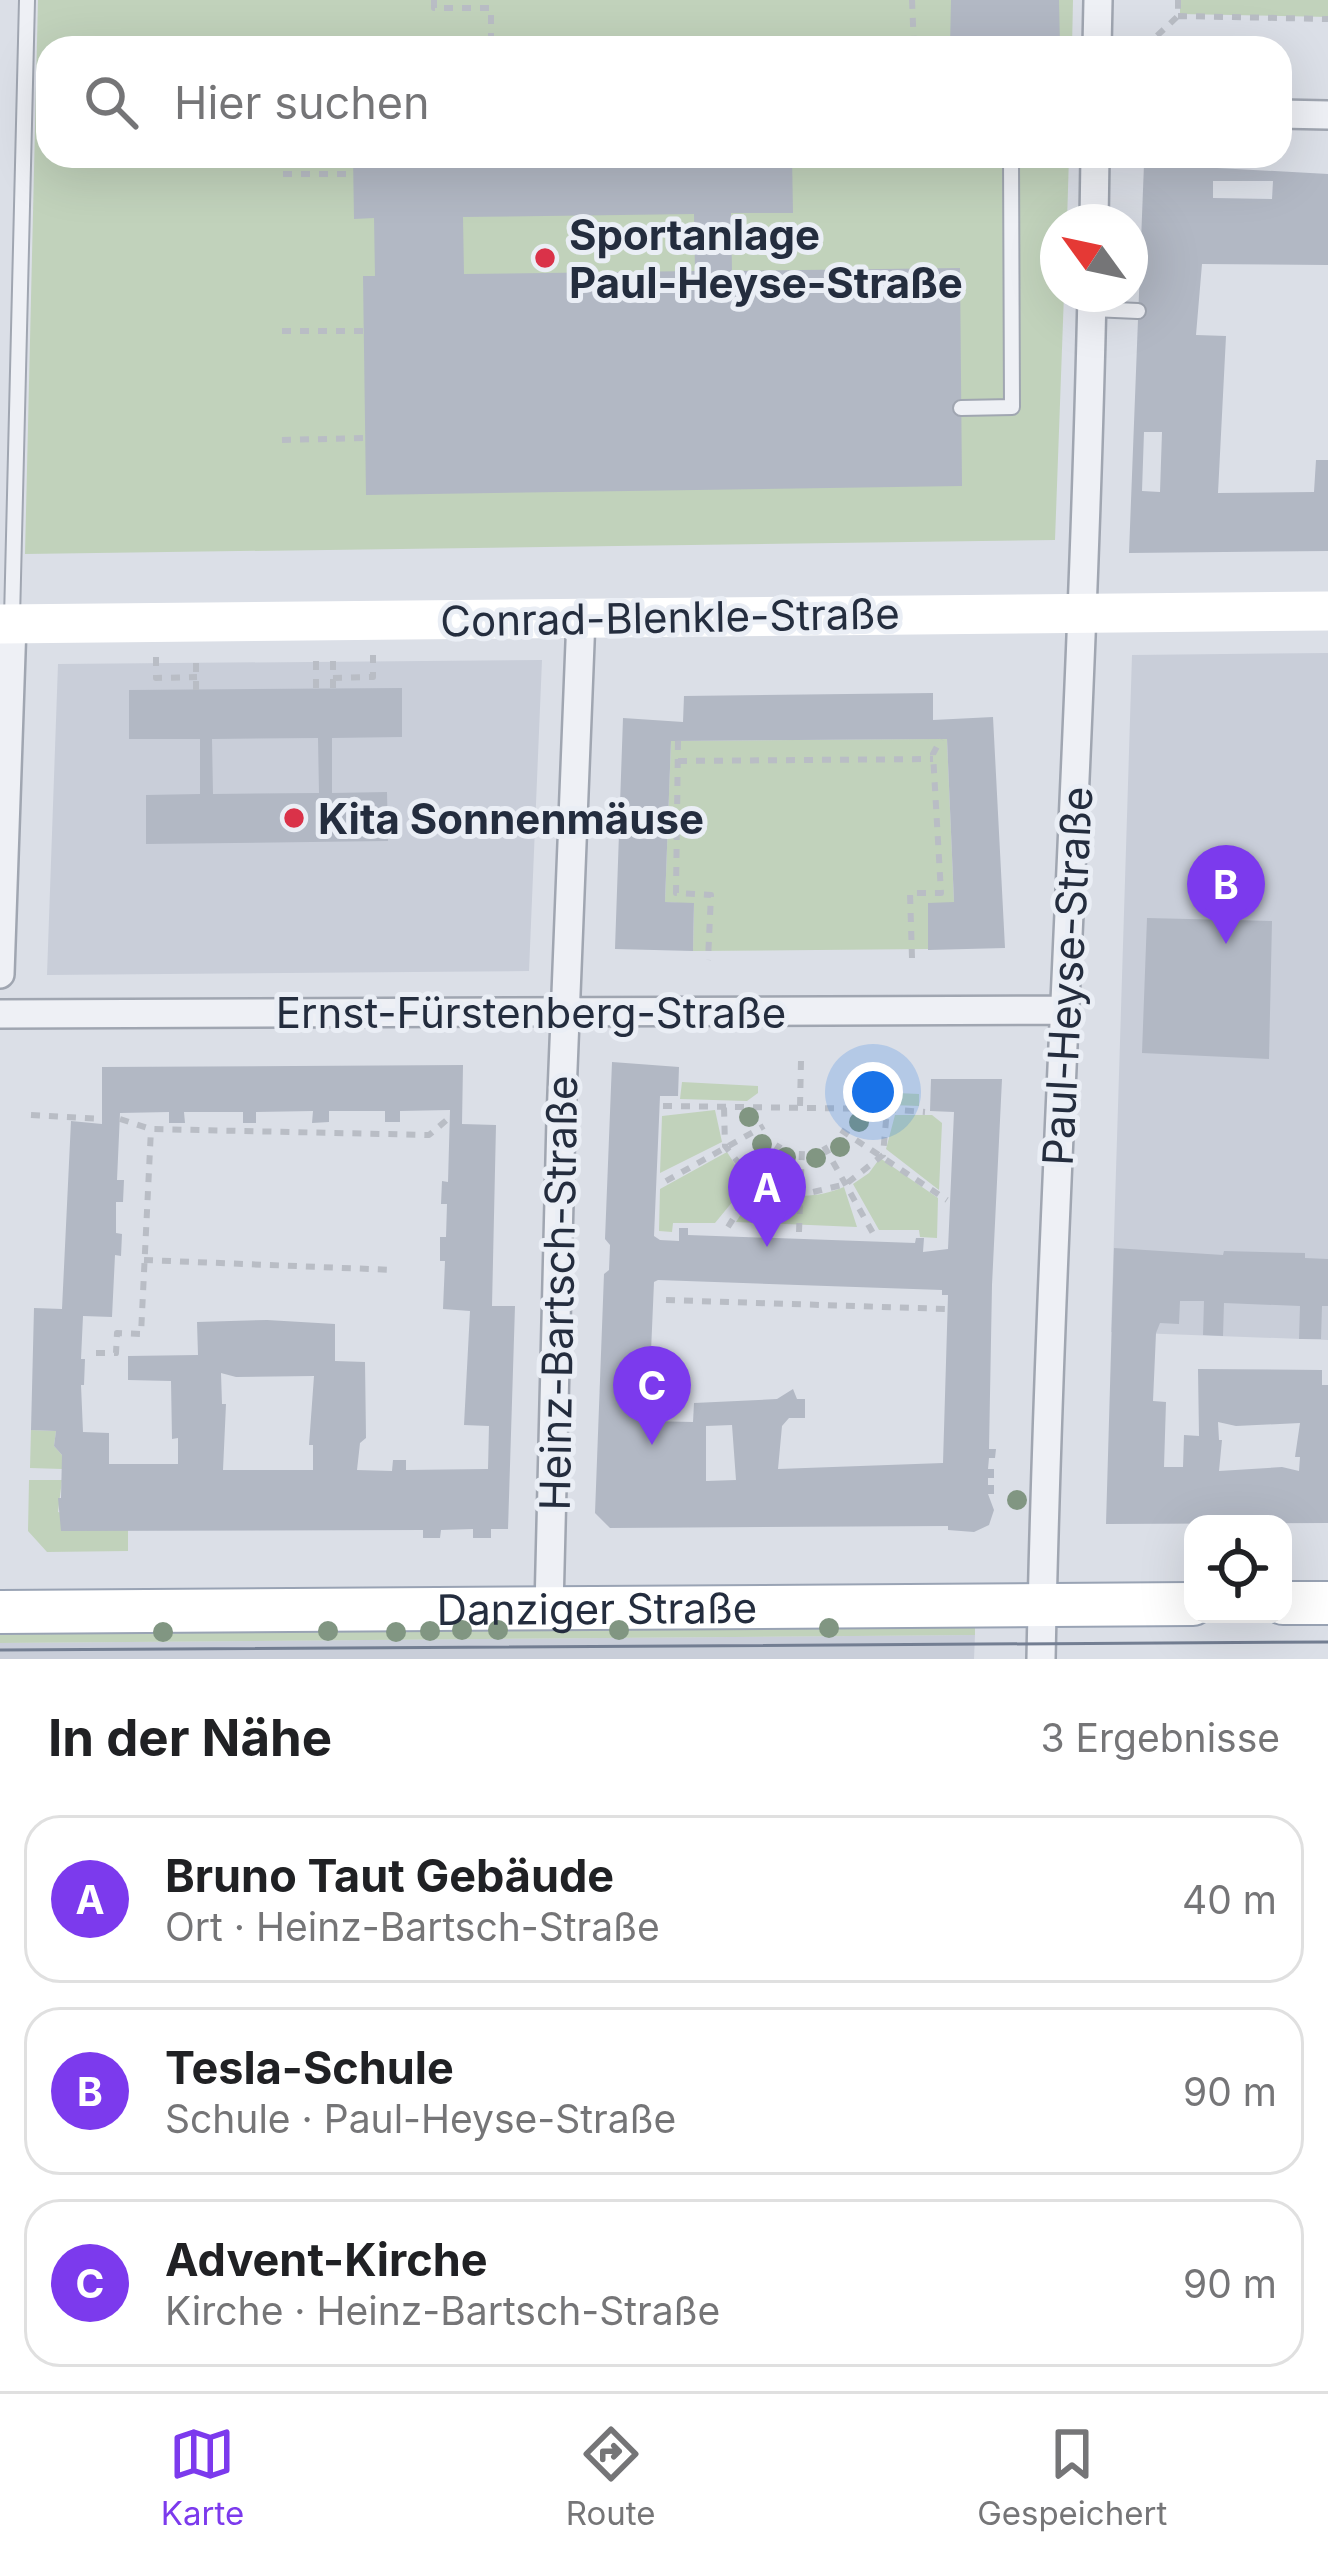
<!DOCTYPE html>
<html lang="de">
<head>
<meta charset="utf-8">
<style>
	body { margin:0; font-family:Inter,sans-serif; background:#f6f6f6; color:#202124 }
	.controls { position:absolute; right:36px; bottom:36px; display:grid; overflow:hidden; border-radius:24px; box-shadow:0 12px 48px #0002 }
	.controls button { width:108px; height:108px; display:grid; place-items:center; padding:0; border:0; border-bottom:3px solid #e0e0e0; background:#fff; color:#202124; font:60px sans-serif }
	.compass { position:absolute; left:1040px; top:204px; width:108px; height:108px; border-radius:50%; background:#fff; box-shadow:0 12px 48px #0002; rotate:303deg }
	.you { position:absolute; left:873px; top:1092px; width:42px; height:42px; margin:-30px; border:9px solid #fff; border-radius:50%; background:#1a73e8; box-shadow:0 0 0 18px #1a73e833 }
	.badge { display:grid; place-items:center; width:78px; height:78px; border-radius:50%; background:#7c3aed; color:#fff; font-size:39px; font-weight:700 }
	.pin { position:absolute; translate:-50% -99px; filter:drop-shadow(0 3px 6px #0008) }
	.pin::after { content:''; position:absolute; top:63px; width:42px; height:36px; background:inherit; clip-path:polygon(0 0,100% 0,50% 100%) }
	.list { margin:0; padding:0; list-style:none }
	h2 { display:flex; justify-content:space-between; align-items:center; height:156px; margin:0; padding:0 48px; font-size:51px }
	h2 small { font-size:39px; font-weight:400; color:#757577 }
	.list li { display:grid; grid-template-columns:78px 1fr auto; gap:36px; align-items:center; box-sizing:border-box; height:168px; margin:0 24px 24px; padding:0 24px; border:3px solid #e0e0e0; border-radius:36px }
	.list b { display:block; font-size:45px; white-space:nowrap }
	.list p { margin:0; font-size:39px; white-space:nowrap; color:#757577 }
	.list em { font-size:39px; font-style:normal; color:#757577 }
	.icon { flex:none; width:66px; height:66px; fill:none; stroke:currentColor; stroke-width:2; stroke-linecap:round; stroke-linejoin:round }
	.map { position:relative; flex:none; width:1328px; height:1659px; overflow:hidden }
	.search { position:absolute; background:#fff; box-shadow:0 12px 48px #0002; left:36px; right:36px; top:36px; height:132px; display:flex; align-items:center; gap:30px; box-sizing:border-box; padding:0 42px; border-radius:36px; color:#757577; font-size:45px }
	.sheet { height:732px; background:#fff }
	nav { display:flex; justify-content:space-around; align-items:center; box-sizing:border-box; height:168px; border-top:3px solid #e0e0e0; background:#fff; font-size:33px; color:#757577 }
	nav a { display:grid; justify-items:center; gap:6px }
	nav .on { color:#7c3aed }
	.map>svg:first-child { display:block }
</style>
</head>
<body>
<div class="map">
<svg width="1328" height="1659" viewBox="0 0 1328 1659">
	<rect width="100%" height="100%" fill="#dbdfe7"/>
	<!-- built -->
	<path fill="#c9ced9" d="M 1328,653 L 1328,1340 L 1111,1332 L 1132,655 Z
		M 542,660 L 529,971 L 47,975 L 58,664 Z
		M 975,1635 L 974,1659 L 0,1659 L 0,1643 Z"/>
	<!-- green -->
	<path fill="#c1d2bb" d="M 38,0 L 1073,0 L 1072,48 L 48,48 L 48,156 L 1069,156 L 1067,222 L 1058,222 L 1058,294 L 1064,294 L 1055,540 L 25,554 Z
		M 1180,0 L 1328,0 L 1328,17 L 1180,14 Z
		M 933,739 L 947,739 L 954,902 L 928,949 L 693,951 L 694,904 L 665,902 L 671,741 Z
		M 682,1082 L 758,1086 L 758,1093 L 747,1101 L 680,1099 Z
		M 853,1091 L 919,1094 L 919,1106 L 863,1104 Z
		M 715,1110 L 722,1142 L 660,1173 L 662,1116 Z
		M 895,1115 L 932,1115 L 942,1123 L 939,1190 L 886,1149 Z
		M 727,1152 L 738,1169 L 752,1178 L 715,1223 L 673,1223 L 672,1232 L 659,1231 L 660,1189 Z
		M 880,1158 L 938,1198 L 937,1238 L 920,1237 L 919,1230 L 879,1230 L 853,1184 L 869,1173 Z
		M 760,1184 C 789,1199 814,1199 844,1187 L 857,1227 L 736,1222 Z
		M 31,1430 L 56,1431 L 54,1446 L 62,1455 L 62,1469 L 30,1468 Z
		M 29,1480 L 62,1480 L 58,1512 L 128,1530 L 128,1551 L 47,1552 L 28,1531 Z
		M 975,1617 L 975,1635 L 0,1643 L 0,1627 Z"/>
	<!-- building -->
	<path fill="#b2b8c4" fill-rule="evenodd" d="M 951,0 L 1059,0 L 1060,48 L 950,48 Z
		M 792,156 L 793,213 L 731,213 L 732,271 L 960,268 L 962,486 L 366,495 L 363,276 L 375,276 L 374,218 L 354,219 L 353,157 ZM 694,214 L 695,271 L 464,274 L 463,217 Z
		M 1144,164 L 1328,174 L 1328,265 L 1202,264 L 1196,335 L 1226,336 L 1218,493 L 1314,492 L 1316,460 L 1328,460 L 1328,551 L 1129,553 ZM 1213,181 L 1273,181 L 1272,199 L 1213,198 ZM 1144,432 L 1162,432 L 1160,492 L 1142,491 Z
		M 402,688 L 402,737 L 332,738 L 332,793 L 387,792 L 388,841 L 146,844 L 146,795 L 200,794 L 200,739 L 129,739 L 129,690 ZM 318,738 L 319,793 L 213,794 L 212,739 Z
		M 933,693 L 933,720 L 993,717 L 1005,948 L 928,950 L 928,903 L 954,902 L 947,739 L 941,739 L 671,741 L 665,902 L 694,903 L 693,951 L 615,949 L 623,718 L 683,722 L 684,696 Z
		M 1147,918 L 1272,921 L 1269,1059 L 1142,1053 Z
		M 612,1062 L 679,1067 L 678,1096 L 660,1096 L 654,1236 L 660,1240 L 679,1241 L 679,1228 L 688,1228 L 688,1235 L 915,1243 L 916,1238 L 924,1238 L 923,1252 L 948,1249 L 954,1112 L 930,1111 L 931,1079 L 1002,1079 L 992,1285 L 989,1449 L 996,1449 L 995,1458 L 989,1458 L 988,1469 L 994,1469 L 994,1478 L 988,1478 L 988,1485 L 994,1485 L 994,1494 L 988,1494 L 994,1510 L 989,1525 L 974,1532 L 948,1530 L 948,1526 L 610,1528 L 595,1513 L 604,1274 L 609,1270 L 610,1245 L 605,1239 ZM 658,1280 L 942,1290 L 942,1295 L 948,1295 L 943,1463 L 778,1469 L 782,1426 L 789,1418 L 805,1418 L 805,1399 L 797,1399 L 793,1389 L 777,1399 L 694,1403 L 693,1422 L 648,1421 L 654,1282 ZM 732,1425 L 736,1480 L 706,1481 L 706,1426 Z
		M 463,1065 L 462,1124 L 496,1125 L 492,1306 L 515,1306 L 508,1529 L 491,1529 L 491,1538 L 473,1538 L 473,1529 L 441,1530 L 440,1538 L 423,1538 L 423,1530 L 61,1531 L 58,1498 L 61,1498 L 62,1455 L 54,1446 L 56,1431 L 31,1430 L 34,1308 L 62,1309 L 71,1121 L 102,1124 L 102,1067 ZM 450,1110 L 448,1182 L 442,1181 L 441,1204 L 447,1204 L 446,1237 L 440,1237 L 440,1261 L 445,1261 L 443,1309 L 470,1311 L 464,1425 L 489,1426 L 488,1469 L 406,1470 L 406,1460 L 393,1460 L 392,1471 L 357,1470 L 360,1443 L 366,1438 L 365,1362 L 335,1361 L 335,1324 L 267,1320 L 197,1322 L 198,1355 L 128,1356 L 128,1380 L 171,1381 L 172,1439 L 178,1438 L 178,1464 L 109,1464 L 109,1433 L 83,1432 L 81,1385 L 84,1385 L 85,1359 L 81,1359 L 83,1316 L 112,1317 L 115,1255 L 121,1256 L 122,1234 L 116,1233 L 116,1202 L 123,1202 L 124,1180 L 117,1180 L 120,1113 L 169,1112 L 169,1123 L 185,1123 L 184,1112 L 243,1112 L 243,1123 L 256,1123 L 256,1112 L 313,1111 L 312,1123 L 329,1122 L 329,1111 L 385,1111 L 385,1122 L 400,1122 L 400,1111 ZM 221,1373 L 236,1377 L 314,1376 L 309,1445 L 313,1445 L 313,1470 L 223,1470 L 226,1404 L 222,1404 Z
		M 1114,1248 L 1223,1255 L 1224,1251 L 1305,1253 L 1305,1258 L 1328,1259 L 1328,1306 L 1322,1306 L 1321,1339 L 1299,1339 L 1300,1306 L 1224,1303 L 1223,1336 L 1203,1335 L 1204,1301 L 1180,1301 L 1179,1324 L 1160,1323 L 1156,1333 L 1153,1401 L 1166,1402 L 1164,1467 L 1183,1467 L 1184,1435 L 1199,1436 L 1198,1369 L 1322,1370 L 1322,1385 L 1328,1385 L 1328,1523 L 1106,1524 ZM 1218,1422 L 1236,1426 L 1300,1423 L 1295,1457 L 1300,1457 L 1299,1471 L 1282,1467 L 1219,1471 L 1222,1440 L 1219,1440 Z"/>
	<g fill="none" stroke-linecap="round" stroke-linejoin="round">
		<defs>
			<path id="lane" d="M 1092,309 L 1138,311
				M 961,408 L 1012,407 L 1011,156
				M 12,619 L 27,0"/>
			<path id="street" d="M 1097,48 L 1098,0
				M 1280,114 L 1328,115
				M 1094,222 L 1095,156
				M 0,974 L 12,624
				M 0,1014 L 1063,1010
				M 549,1608 L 561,1119 L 581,618
				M 1041,1659 C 1050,1204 1082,749 1092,294"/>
			<g id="primary">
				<path d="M 1283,1603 L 1328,1603"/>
				<path id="s1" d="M 0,1612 L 1193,1604"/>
			</g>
		</defs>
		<!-- lane casing -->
		<use href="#lane" stroke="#a0a6b1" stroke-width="18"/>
		<!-- street casing -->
		<use href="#street" stroke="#a0a6b1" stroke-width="32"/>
		<!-- primary casing -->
		<use href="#primary" stroke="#99a3b4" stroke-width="46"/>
		<!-- path -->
		<path stroke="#b9bdc5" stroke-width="6" stroke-dasharray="9 9" stroke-linecap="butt" d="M 434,0 L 434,8 L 491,8 L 491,48
			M 912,0 L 914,48
			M 1178,16 L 1328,19
			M 1144,48 L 1178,16 L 1178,0
			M 283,174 L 353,174
			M 282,331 L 364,331
			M 282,440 L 365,438
			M 156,657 L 156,678 L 197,677
			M 333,678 L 373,677 L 373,655
			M 316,688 L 316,656
			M 333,688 L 333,655
			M 196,690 L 196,657
			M 678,741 L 676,893 L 711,895 L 708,960
			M 678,761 L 933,759
			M 912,958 L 910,893 L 941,893 L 933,754 L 941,739
			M 663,1106 L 887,1109 L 883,1155 L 846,1184 L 801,1195 L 757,1179 L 740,1165 L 725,1146 L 724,1107
			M 800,1106 L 801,1061
			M 887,1109 L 925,1112
			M 31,1115 L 103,1119
			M 120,1119 L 151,1129 L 429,1135 L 449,1118
			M 841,1130 L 947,1200
			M 824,1146 L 874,1235
			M 666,1181 L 764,1126
			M 728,1227 L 780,1144
			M 799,1232 L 802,1149
			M 144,1260 L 395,1270
			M 666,1300 L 947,1309
			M 96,1353 L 116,1353 L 117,1333 L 141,1334 L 151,1129"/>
		<!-- lane -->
		<use href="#lane" stroke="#eef0f5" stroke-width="14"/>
		<!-- street -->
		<use href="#street" stroke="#eef0f5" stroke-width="27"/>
		<!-- secondary -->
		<path stroke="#fff" stroke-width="39" d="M 0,624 L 1328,611"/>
		<!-- primary -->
		<use href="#primary" stroke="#fff" stroke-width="42"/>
		<!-- tram -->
		<path stroke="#737e92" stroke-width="3" d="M 0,1650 L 1328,1642"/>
	</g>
	<!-- trees -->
	<g fill="#819682">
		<circle cx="749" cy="1117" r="10"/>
		<circle cx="859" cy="1122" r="10"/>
		<circle cx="762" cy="1144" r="10"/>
		<circle cx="840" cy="1147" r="10"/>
		<circle cx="786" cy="1157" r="10"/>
		<circle cx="816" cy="1158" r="10"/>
		<circle cx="1017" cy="1500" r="10"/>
		<circle cx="829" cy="1628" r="10"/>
		<circle cx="462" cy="1630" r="10"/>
		<circle cx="498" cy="1630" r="10"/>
		<circle cx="619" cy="1630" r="10"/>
		<circle cx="328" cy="1631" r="10"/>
		<circle cx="430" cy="1631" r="10"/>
		<circle cx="163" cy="1632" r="10"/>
		<circle cx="396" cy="1632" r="10"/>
	</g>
	<!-- markers -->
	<g fill="#da3249" stroke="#eaeef5" stroke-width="4.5">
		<circle cx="545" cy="258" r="12"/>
		<circle cx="294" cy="818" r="12"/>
	</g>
	<g text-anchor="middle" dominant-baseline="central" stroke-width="10" stroke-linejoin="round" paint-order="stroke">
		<!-- poi labels -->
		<g font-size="42" font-weight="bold" fill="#242d3e" stroke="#eaeef5" text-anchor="start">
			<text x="569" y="234">Sportanlage<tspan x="569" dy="48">Paul-Heyse-Straße</tspan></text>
			<text x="318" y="818">Kita Sonnenmäuse</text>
		</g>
		<!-- street labels -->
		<g font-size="42" fill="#242d3e" stroke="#eaeef5">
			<text transform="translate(670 617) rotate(-1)">Conrad-Blenkle-Straße</text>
			<text transform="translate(1067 976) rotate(-87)">Paul-Heyse-Straße</text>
			<text x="531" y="1012">Ernst-Fürstenberg-Straße</text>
			<text transform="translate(558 1293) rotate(-89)">Heinz-Bartsch-Straße</text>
			<text stroke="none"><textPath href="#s1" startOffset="597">Danziger Straße</textPath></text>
		</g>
	</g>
</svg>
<div class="controls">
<button><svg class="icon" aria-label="locate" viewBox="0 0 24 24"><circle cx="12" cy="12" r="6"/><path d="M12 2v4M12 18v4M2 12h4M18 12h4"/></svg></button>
</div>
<svg class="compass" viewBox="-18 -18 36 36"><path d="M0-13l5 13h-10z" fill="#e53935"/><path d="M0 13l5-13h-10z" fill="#757577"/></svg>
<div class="you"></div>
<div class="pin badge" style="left:767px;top:1247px">A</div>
<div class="pin badge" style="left:1226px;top:944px">B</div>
<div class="pin badge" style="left:652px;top:1445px">C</div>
<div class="search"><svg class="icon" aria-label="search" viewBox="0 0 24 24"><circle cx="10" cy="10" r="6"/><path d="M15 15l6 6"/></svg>Hier suchen</div>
</div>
<section class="sheet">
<h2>In der Nähe<small>3 Ergebnisse</small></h2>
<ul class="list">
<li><span class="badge">A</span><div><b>Bruno Taut Gebäude</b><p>Ort · Heinz-Bartsch-Straße</p></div><em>40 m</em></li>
<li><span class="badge">B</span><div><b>Tesla-Schule</b><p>Schule · Paul-Heyse-Straße</p></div><em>90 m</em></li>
<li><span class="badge">C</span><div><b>Advent-Kirche</b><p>Kirche · Heinz-Bartsch-Straße</p></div><em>90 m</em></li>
</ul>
</section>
<nav>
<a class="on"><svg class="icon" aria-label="map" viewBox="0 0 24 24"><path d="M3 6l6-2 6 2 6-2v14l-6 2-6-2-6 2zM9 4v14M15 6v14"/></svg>Karte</a>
<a><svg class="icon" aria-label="directions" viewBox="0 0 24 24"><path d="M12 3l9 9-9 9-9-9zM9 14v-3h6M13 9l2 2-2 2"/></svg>Route</a>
<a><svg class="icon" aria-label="saved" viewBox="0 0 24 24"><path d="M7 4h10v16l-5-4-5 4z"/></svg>Gespeichert</a>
</nav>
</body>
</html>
